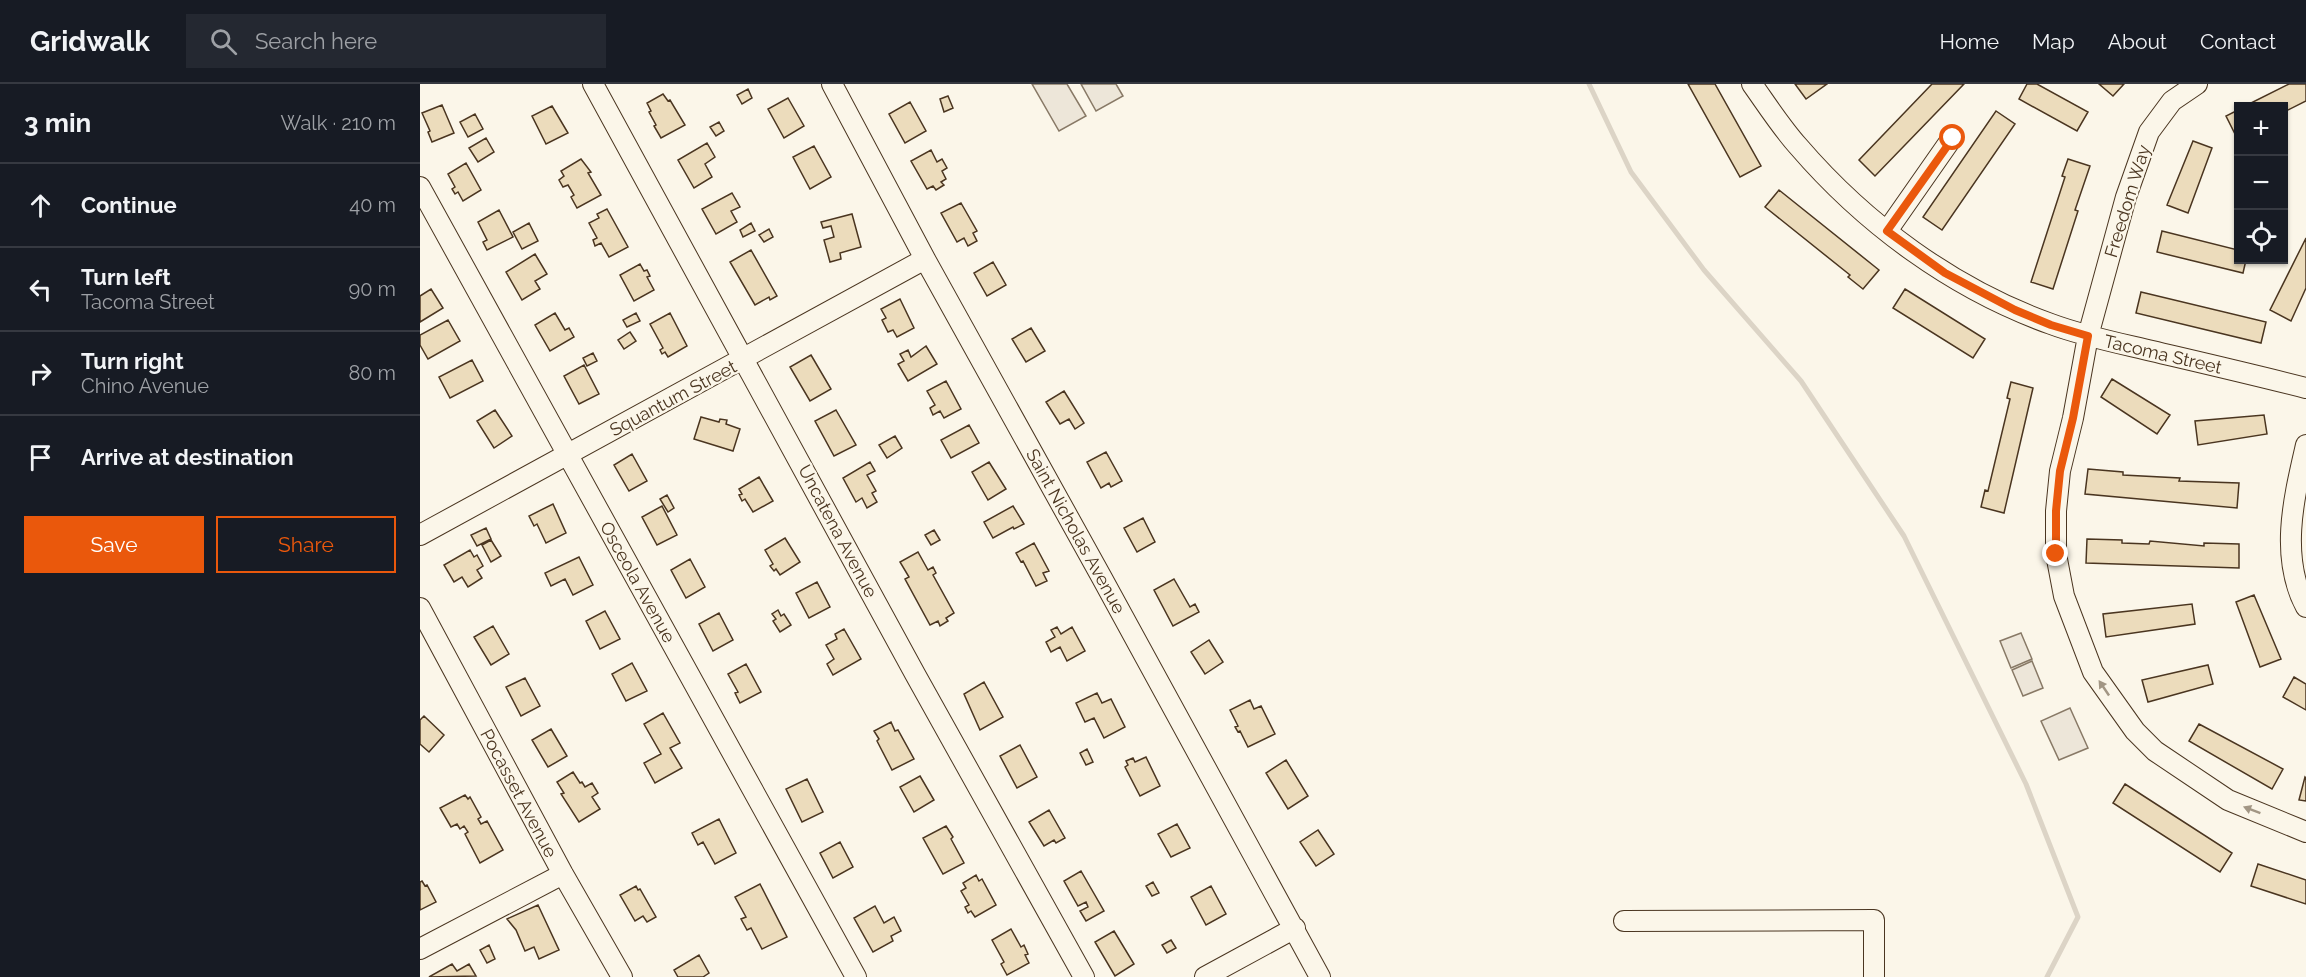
<!DOCTYPE html>
<html lang="en">
<head>
<meta charset="utf-8">
<style>
	body { margin:0; font-family:Raleway,sans-serif; background:#242831; color:#f1f3f6 }
	.controls { position:absolute; right:18px; top:18px; display:grid; overflow:hidden; border-radius:0px; box-shadow:0 2px 4px #0004 }
	.controls button { width:54px; height:54px; display:grid; place-items:center; padding:0; border:0; border-bottom:2px solid #363941; background:#171b24; color:#f1f3f6; font:30px sans-serif }
	.stop { position:absolute; width:18px; height:18px; margin:-14px; border:4px solid #ea580c; border-radius:50%; background:#fff }
	.stop.end { background:#ea580c; border-color:#fff; box-shadow:0 2px 6px #0008 }
	.list { margin:0; padding:0; list-style:none }
	h2 { display:flex; justify-content:space-between; align-items:center; height:78px; margin:0; padding:0 24px; font-size:26px }
	h2 small { font-size:20px; font-weight:400; color:#9ea1a6 }
	.list li { display:grid; grid-template-columns:39px 1fr auto; gap:18px; align-items:center; box-sizing:border-box; height:84px; padding:0 24px; border-top:2px solid #363941 }
	.list b { display:block; font-size:22px; white-space:nowrap }
	.list p { margin:0; font-size:20px; white-space:nowrap; color:#9ea1a6 }
	.list em { font-size:20px; font-style:normal; color:#9ea1a6 }
	.actions { display:flex; gap:12px; padding:18px 24px }
	.actions a { flex:1; padding:14px 0; border:2px solid #ea580c; border-radius:0px; text-align:center; font-size:21px; color:#ea580c }
	.actions .main { background:#ea580c; color:#fff }
	.icon { flex:none; width:33px; height:33px; fill:none; stroke:currentColor; stroke-width:2; stroke-linecap:round; stroke-linejoin:round }
	.map { position:relative; flex:none; width:1886px; height:893px; overflow:hidden }
	header { display:flex; align-items:center; gap:36px; box-sizing:border-box; height:84px; padding:0 30px; background:#171b24; border-bottom:2px solid #363941 }
	header strong { font-size:28px }
	nav { display:flex; gap:33px; margin-inline-start:auto; font-size:21px }
	.search { width:420px; height:54px; background:#242831; display:flex; align-items:center; gap:15px; box-sizing:border-box; padding:0 21px; border-radius:0px; color:#9ea1a6; font-size:22px }
	main { display:flex }
	aside { flex:1; background:#171b24 }
	.map>svg:first-child { display:block }
</style>
</head>
<body>
<header>
<strong>Gridwalk</strong>
<div class="search"><svg class="icon" aria-label="search" viewBox="0 0 24 24"><circle cx="10" cy="10" r="6"/><path d="M15 15l6 6"/></svg>Search here</div>
<nav><a>Home</a><a>Map</a><a>About</a><a>Contact</a></nav>
</header>
<main>
<aside>
<h2>3 min<small>Walk · 210 m</small></h2>
<ul class="list">
<li><svg class="icon" aria-label="ahead" viewBox="0 0 24 24"><path d="M12 20V5M6 11l6-6 6 6"/></svg><div><b>Continue</b></div><em>40 m</em></li>
<li><svg class="icon" aria-label="left" viewBox="0 0 24 24"><path d="M17 20v-9H6M10 6l-5 5 5 5"/></svg><div><b>Turn left</b><p>Tacoma Street</p></div><em>90 m</em></li>
<li><svg class="icon" aria-label="right" viewBox="0 0 24 24"><path d="M7 20v-9h11M14 6l5 5-5 5"/></svg><div><b>Turn right</b><p>Chino Avenue</p></div><em>80 m</em></li>
<li><svg class="icon" aria-label="arrive" viewBox="0 0 24 24"><path d="M6 21V4h12l-3 4 3 4H6"/></svg><div><b>Arrive at destination</b></div></li>
</ul>
<div class="actions"><a class="main">Save</a><a>Share</a></div>
</aside>
<div class="map">
<svg width="1886" height="893" viewBox="0 0 1886 893">
	<rect width="100%" height="100%" fill="#fbf6e9"/>
	<!-- green -->
	<path fill="#ede6d9" stroke="#887966" stroke-width="1.5" d="M 612,0 L 647,0 L 666,32 L 639,47 Z
		M 661,0 L 696,0 L 703,12 L 676,27 Z
		M 1601,549 L 1612,575 L 1591,584 L 1580,557 Z
		M 1612,577 L 1623,604 L 1603,612 L 1592,586 Z
		M 1650,624 L 1668,664 L 1639,676 L 1621,637 Z"/>
	<g fill="none" stroke-linecap="round" stroke-linejoin="round">
		<!-- stream -->
		<path stroke="#dcd4c6" stroke-width="5" d="M 1169,0 L 1211,88 L 1284,186 L 1381,297 L 1484,452 L 1606,700 L 1658,833 L 1627,893"/>
	</g>
	<!-- building -->
	<path fill="#ecdcbc" stroke="#4a3520" stroke-width="1.5" d="M 1268,0 L 1295,0 L 1341,82 L 1320,93 Z
		M 1375,0 L 1407,0 L 1386,15 Z
		M 1512,0 L 1544,0 L 1455,92 L 1439,76 Z
		M 1607,0 L 1617,0 L 1668,28 L 1657,47 L 1599,15 Z
		M 1679,0 L 1704,0 L 1693,12 Z
		M 1869,0 L 1886,0 L 1886,17 L 1864,28 L 1864,22 L 1825,22 Z
		M 328,5 L 332,14 L 322,20 L 317,11 Z
		M 243,10 L 248,17 L 250,16 L 265,41 L 241,54 L 234,42 L 236,41 L 229,28 L 231,27 L 227,19 Z
		M 528,12 L 533,24 L 524,28 L 520,15 Z
		M 368,14 L 384,42 L 364,54 L 348,25 Z
		M 490,18 L 506,47 L 485,59 L 469,30 Z
		M 22,21 L 34,49 L 12,58 L 8,48 L 10,47 L 2,29 Z
		M 132,22 L 148,49 L 126,60 L 112,32 Z
		M 1818,26 L 1818,51 L 1816,52 L 1806,32 Z
		M 1576,27 L 1595,40 L 1522,146 L 1503,133 Z
		M 55,30 L 63,45 L 48,53 L 40,38 Z
		M 299,38 L 304,47 L 296,52 L 290,43 Z
		M 66,54 L 74,68 L 58,78 L 49,64 Z
		M 1773,57 L 1792,64 L 1768,129 L 1747,121 Z
		M 287,59 L 295,73 L 285,80 L 292,93 L 274,104 L 258,76 Z
		M 394,62 L 411,93 L 390,105 L 373,73 Z
		M 511,66 L 517,78 L 522,75 L 527,84 L 522,87 L 526,95 L 521,98 L 524,101 L 516,106 L 513,102 L 507,105 L 491,77 Z
		M 161,75 L 171,88 L 168,89 L 181,111 L 157,124 L 151,113 L 154,111 L 148,101 L 143,103 L 139,96 L 144,92 L 141,87 Z
		M 1648,75 L 1670,82 L 1655,126 L 1658,127 L 1633,205 L 1611,198 L 1645,93 L 1642,92 Z
		M 46,79 L 61,106 L 43,117 L 38,108 L 35,110 L 32,105 L 35,103 L 28,90 Z
		M 1359,106 L 1459,186 L 1443,205 L 1428,193 L 1430,191 L 1345,123 Z
		M 312,109 L 320,123 L 311,127 L 317,138 L 296,150 L 282,125 Z
		M 541,119 L 557,147 L 553,149 L 557,157 L 548,162 L 544,154 L 537,158 L 521,129 Z
		M 187,125 L 208,163 L 189,173 L 181,159 L 175,162 L 173,156 L 177,154 L 169,139 L 179,134 L 177,130 Z
		M 79,126 L 93,153 L 67,166 L 63,158 L 67,156 L 58,138 Z
		M 432,130 L 441,163 L 420,169 L 421,175 L 410,178 L 404,156 L 414,153 L 411,142 L 403,144 L 401,138 Z
		M 109,139 L 118,157 L 102,165 L 93,148 Z
		M 331,139 L 335,147 L 323,153 L 320,146 Z
		M 349,145 L 353,153 L 344,158 L 339,151 Z
		M 1742,147 L 1818,166 L 1818,176 L 1826,176 L 1823,189 L 1737,168 Z
		M 1886,154 L 1886,204 L 1871,237 L 1850,226 Z
		M 331,166 L 357,212 L 350,216 L 349,213 L 335,221 L 310,178 Z
		M 115,170 L 127,190 L 115,197 L 120,205 L 102,216 L 86,188 Z
		M 573,178 L 586,201 L 567,212 L 554,189 Z
		M 220,180 L 224,187 L 227,186 L 230,192 L 227,193 L 234,206 L 214,217 L 200,191 Z
		M 11,205 L 23,224 L 0,238 L 0,212 Z
		M 1485,205 L 1565,255 L 1553,274 L 1473,224 Z
		M 1721,208 L 1846,238 L 1841,259 L 1716,229 Z
		M 480,215 L 494,244 L 477,253 L 473,246 L 468,248 L 462,236 L 466,234 L 461,225 Z
		M 135,229 L 145,246 L 149,244 L 154,253 L 130,267 L 115,241 Z
		M 216,229 L 220,237 L 207,243 L 203,236 Z
		M 250,229 L 267,262 L 248,273 L 245,268 L 242,270 L 240,266 L 243,264 L 230,240 Z
		M 28,236 L 40,257 L 8,275 L 0,261 L 0,251 Z
		M 611,244 L 625,267 L 606,278 L 592,255 Z
		M 210,248 L 216,257 L 204,265 L 198,256 Z
		M 506,262 L 517,280 L 488,297 L 478,280 L 484,277 L 480,270 L 488,266 L 491,273 Z
		M 173,269 L 177,277 L 167,282 L 163,274 Z
		M 391,271 L 411,305 L 390,317 L 370,283 Z
		M 52,276 L 63,297 L 30,314 L 19,293 Z
		M 164,281 L 179,310 L 159,320 L 144,292 Z
		M 1692,295 L 1750,331 L 1737,350 L 1681,313 Z
		M 526,297 L 541,325 L 524,334 L 520,327 L 513,331 L 510,324 L 515,321 L 507,307 Z
		M 1591,298 L 1613,304 L 1584,429 L 1561,423 L 1565,406 L 1568,407 L 1590,315 L 1587,314 Z
		M 644,307 L 664,339 L 655,345 L 649,335 L 640,340 L 626,318 Z
		M 75,326 L 92,352 L 74,364 L 57,337 Z
		M 416,326 L 436,361 L 414,372 L 395,337 Z
		M 1844,331 L 1847,350 L 1778,361 L 1775,337 Z
		M 281,333 L 299,338 L 300,335 L 307,336 L 306,340 L 320,345 L 313,367 L 274,355 Z
		M 549,341 L 559,359 L 531,374 L 521,356 Z
		M 475,352 L 482,364 L 467,374 L 459,361 Z
		M 686,368 L 702,397 L 691,403 L 689,399 L 681,404 L 667,378 Z
		M 212,370 L 227,397 L 209,407 L 194,381 Z
		M 450,378 L 455,387 L 447,391 L 456,407 L 452,409 L 457,418 L 447,424 L 442,414 L 436,418 L 423,394 Z
		M 569,378 L 586,405 L 568,416 L 552,388 Z
		M 1668,385 L 1703,388 L 1703,391 L 1760,394 L 1759,397 L 1819,399 L 1817,424 L 1665,410 Z
		M 339,393 L 353,417 L 333,428 L 325,415 L 322,417 L 319,411 L 322,410 L 319,405 Z
		M 247,411 L 254,424 L 248,428 L 240,415 Z
		M 133,420 L 146,449 L 126,459 L 117,440 L 114,442 L 109,432 Z
		M 242,422 L 257,451 L 237,461 L 222,433 Z
		M 593,422 L 604,440 L 594,445 L 593,443 L 573,454 L 564,438 Z
		M 723,434 L 735,458 L 717,468 L 704,444 Z
		M 66,444 L 71,455 L 57,462 L 51,451 Z
		M 514,446 L 520,456 L 511,461 L 505,451 Z
		M 365,454 L 380,478 L 360,491 L 356,485 L 354,487 L 350,482 L 353,480 L 345,466 Z
		M 1667,455 L 1702,456 L 1702,459 L 1729,460 L 1730,457 L 1784,462 L 1784,459 L 1819,460 L 1819,484 L 1666,479 Z
		M 71,456 L 81,472 L 71,478 L 62,461 Z
		M 614,459 L 629,487 L 623,489 L 627,497 L 616,502 L 603,477 L 601,478 L 596,469 Z
		M 50,466 L 54,473 L 57,471 L 63,482 L 57,486 L 62,494 L 48,503 L 42,493 L 34,498 L 24,481 Z
		M 498,468 L 508,486 L 513,483 L 516,489 L 513,491 L 534,529 L 526,534 L 528,537 L 520,542 L 518,537 L 510,541 L 485,495 L 489,493 L 480,478 Z
		M 159,473 L 173,501 L 153,511 L 145,495 L 131,502 L 125,489 Z
		M 270,475 L 285,503 L 266,514 L 251,486 Z
		M 754,495 L 770,523 L 775,520 L 779,528 L 753,542 L 734,506 Z
		M 397,498 L 410,523 L 389,534 L 376,509 Z
		M 1834,511 L 1861,575 L 1840,583 L 1816,518 Z
		M 1772,520 L 1775,540 L 1686,553 L 1683,530 Z
		M 358,526 L 361,532 L 364,530 L 371,541 L 360,548 L 353,537 L 356,535 L 352,530 Z
		M 185,527 L 200,555 L 180,565 L 166,537 Z
		M 299,529 L 313,556 L 293,567 L 279,540 Z
		M 73,542 L 89,570 L 71,581 L 54,553 Z
		M 637,543 L 641,550 L 652,543 L 665,567 L 647,577 L 640,563 L 631,568 L 626,558 L 635,553 L 631,546 Z
		M 424,545 L 441,575 L 413,591 L 407,580 L 414,575 L 406,561 L 417,555 L 415,550 Z
		M 789,556 L 803,578 L 785,590 L 771,568 Z
		M 212,579 L 227,607 L 206,617 L 192,590 Z
		M 326,580 L 341,608 L 320,619 L 315,609 L 318,608 L 308,590 Z
		M 1788,581 L 1793,600 L 1728,618 L 1722,596 Z
		M 1874,593 L 1886,600 L 1886,626 L 1863,613 Z
		M 105,594 L 120,622 L 101,632 L 86,603 Z
		M 564,598 L 583,633 L 560,646 L 544,610 Z
		M 677,609 L 682,619 L 691,615 L 705,643 L 684,654 L 674,634 L 665,638 L 656,619 Z
		M 830,616 L 834,625 L 841,622 L 855,650 L 828,663 L 820,647 L 818,648 L 815,643 L 818,642 L 810,626 Z
		M 243,629 L 260,659 L 250,664 L 262,684 L 235,699 L 224,679 L 241,670 L 224,640 Z
		M 4,632 L 24,651 L 9,668 L 0,660 L 0,636 Z
		M 471,638 L 475,647 L 478,646 L 494,675 L 472,686 L 457,657 L 459,655 L 454,647 Z
		M 1779,640 L 1863,685 L 1852,705 L 1769,657 Z
		M 131,645 L 147,672 L 128,683 L 112,656 Z
		M 600,661 L 617,693 L 597,704 L 580,672 Z
		M 667,665 L 673,678 L 666,681 L 660,669 Z
		M 726,673 L 740,702 L 720,712 L 705,683 L 708,681 L 706,677 L 713,674 L 715,678 Z
		M 866,676 L 888,712 L 868,725 L 846,689 Z
		M 153,688 L 160,699 L 162,698 L 165,703 L 172,699 L 178,709 L 172,713 L 180,725 L 159,738 L 141,710 L 144,709 L 137,698 Z
		M 500,692 L 514,716 L 494,728 L 480,703 Z
		M 1885,693 L 1886,694 L 1886,717 L 1879,716 Z
		M 387,695 L 403,728 L 382,738 L 366,705 Z
		M 1705,700 L 1812,769 L 1800,788 L 1693,719 Z
		M 45,711 L 48,715 L 50,713 L 61,733 L 58,735 L 61,740 L 67,737 L 83,766 L 60,779 L 45,750 L 48,748 L 44,742 L 40,745 L 37,740 L 31,743 L 20,724 Z
		M 629,726 L 645,754 L 636,759 L 634,756 L 624,762 L 609,738 Z
		M 299,735 L 316,769 L 295,780 L 283,758 L 278,761 L 272,749 Z
		M 757,740 L 770,764 L 751,773 L 738,750 Z
		M 526,742 L 533,753 L 531,755 L 544,779 L 523,790 L 503,754 Z
		M 898,746 L 914,770 L 896,782 L 880,758 Z
		M 420,758 L 433,783 L 413,794 L 400,769 Z
		M 1838,780 L 1886,796 L 1886,820 L 1831,802 Z
		M 661,787 L 684,827 L 666,837 L 660,827 L 668,823 L 666,818 L 658,822 L 644,797 Z
		M 556,791 L 559,797 L 562,795 L 576,821 L 555,833 L 551,827 L 548,829 L 545,823 L 549,821 L 541,807 L 546,804 L 543,799 Z
		M 2,797 L 5,802 L 7,801 L 16,818 L 0,826 L 0,798 Z
		M 733,798 L 739,809 L 732,812 L 726,802 Z
		M 340,800 L 367,853 L 342,865 L 331,844 L 327,846 L 321,835 L 326,833 L 315,813 Z
		M 216,802 L 218,806 L 220,805 L 236,833 L 227,838 L 223,832 L 215,837 L 200,811 Z
		M 791,802 L 806,830 L 786,841 L 771,813 Z
		M 118,821 L 139,866 L 119,875 L 114,863 L 105,867 L 96,846 L 87,835 Z
		M 455,822 L 464,839 L 474,833 L 481,847 L 471,852 L 473,857 L 453,868 L 434,834 Z
		M 591,845 L 601,863 L 604,861 L 608,870 L 605,871 L 609,879 L 587,891 L 581,880 L 584,878 L 572,856 Z
		M 694,847 L 714,880 L 695,892 L 675,858 Z
		M 751,856 L 756,864 L 747,869 L 742,861 Z
		M 69,861 L 75,875 L 67,879 L 60,866 Z
		M 279,871 L 289,889 L 283,893 L 258,893 L 254,886 Z
		M 32,880 L 37,887 L 49,880 L 56,892 L 9,893 Z"/>
	<g fill="none" stroke-linecap="round" stroke-linejoin="round">
		<defs>
			<path id="minor" d="M 173,0 L 495,590 L 664,893
				M 412,0 L 505,175 L 682,494 L 900,893
				M 1332,0 C 1347,21 1361,43 1378,62 C 1445,140 1533,205 1631,240 C 1663,252 1698,259 1732,267 C 1783,279 1835,291 1886,304
				M 1777,0 L 1752,17 L 1729,48 L 1706,113 L 1668,252 L 1653,334 L 1640,387 L 1636,427 L 1636,470 L 1644,512 L 1673,588 L 1715,647 L 1735,667 L 1808,716 L 1886,748
				M 0,103 L 436,893
				M 1467,147 L 1532,54
				M 1886,361 C 1874,413 1859,473 1886,523
				M 0,451 L 505,175
				M 0,524 L 143,790 L 202,893
				M 1204,837 L 1454,836 L 1454,893
				M 0,865 L 143,790
				M 785,893 L 875,844"/>
		</defs>
		<!-- minor casing -->
		<use href="#minor" stroke="#4a3520" stroke-width="22"/>
		<!-- minor -->
		<use href="#minor" stroke="#fbf6e9" stroke-width="20"/>
	</g>
	<!-- one-way arrows -->
	<defs><path id="oneway-solid" d="M-6-.8H1V-3.2L6.5 0L1 3.2V.8H-6Z" transform="scale(1.5)"/></defs>
	<g fill="#a29684">
		<use href="#oneway-solid" transform="translate(1684 604) rotate(-124)"/>
		<use href="#oneway-solid" transform="translate(1832 726) rotate(-159)"/>
	</g>
	<g fill="none" stroke-linecap="round" stroke-linejoin="round">
		<!-- route -->
		<path stroke="#ea580c" stroke-width="8" d="M 1533,54 L 1467,147 L 1525,189 L 1595,226 L 1631,241 L 1668,252 L 1653,334 L 1640,387 L 1636,427 L 1636,470"/>
	</g>
	<g text-anchor="middle" dominant-baseline="central" stroke-width="4.5" stroke-linejoin="round" paint-order="stroke">
		<!-- street labels -->
		<g font-size="18" fill="#4a3520" stroke="#fbf6e9">
			<text transform="translate(1707 117) rotate(-73)">Freedom Way</text>
			<text transform="translate(1743 270) rotate(13)">Tacoma Street</text>
			<text transform="translate(253 314) rotate(-28)">Squantum Street</text>
			<text transform="translate(418 447) rotate(62)">Uncatena Avenue</text>
			<text transform="translate(656 447) rotate(61)">Saint Nicholas Avenue</text>
			<text transform="translate(218 498) rotate(61)">Osceola Avenue</text>
			<text transform="translate(99 709) rotate(62)">Pocasset Avenue</text>
		</g>
	</g>
</svg>
<div class="controls">
<button>+</button>
<button>−</button>
<button><svg class="icon" aria-label="locate" viewBox="0 0 24 24"><circle cx="12" cy="12" r="6"/><path d="M12 2v4M12 18v4M2 12h4M18 12h4"/></svg></button>
</div>
<div class="stop" style="left:1533px;top:54px"></div>
<div class="stop end" style="left:1636px;top:470px"></div>
</div>
</main>
</body>
</html>
